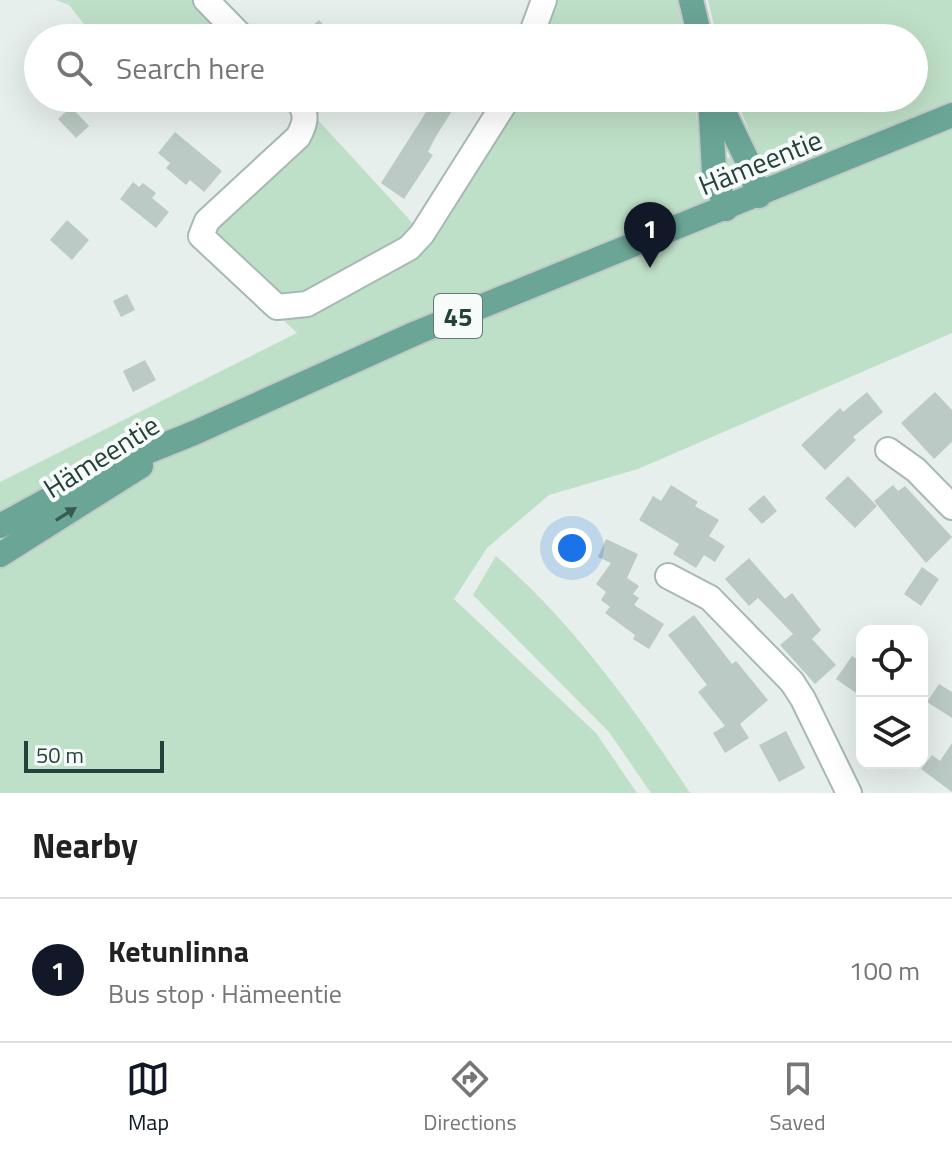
<!DOCTYPE html>
<html lang="en">
<head>
<meta charset="utf-8">
<style>
	body { margin:0; font-family:"Titillium Web",sans-serif; background:#f6f6f6; color:#222 }
	.controls { position:absolute; right:24px; bottom:24px; display:grid; overflow:hidden; border-radius:16px; box-shadow:0 8px 32px #0002 }
	.controls button { width:72px; height:72px; display:grid; place-items:center; padding:0; border:0; border-bottom:2px solid #e0e0e0; background:#fff; color:#222; font:40px sans-serif }
	.scale { position:absolute; left:24px; bottom:20px; width:140px; box-sizing:border-box; padding-left:8px; border:4px solid #24423a; border-top:0; font-size:22px; line-height:28px; white-space:nowrap; color:#24423a; -webkit-text-stroke:6px #f7fbf9; paint-order:stroke }
	.you { position:absolute; left:572px; top:548px; width:28px; height:28px; margin:-20px; border:6px solid #fff; border-radius:50%; background:#1a73e8; box-shadow:0 0 0 12px #1a73e833 }
	.badge { display:grid; place-items:center; width:52px; height:52px; border-radius:50%; background:#111827; color:#fff; font-size:26px; font-weight:700 }
	.pin { position:absolute; translate:-50% -66px; filter:drop-shadow(0 2px 4px #0008) }
	.pin::after { content:''; position:absolute; top:42px; width:28px; height:24px; background:inherit; clip-path:polygon(0 0,100% 0,50% 100%) }
	.list { margin:0; padding:0; list-style:none }
	h2 { display:flex; justify-content:space-between; align-items:center; height:104px; margin:0; padding:0 32px; font-size:34px }
	h2 small { font-size:26px; font-weight:400; color:#767676 }
	.list li { display:grid; grid-template-columns:52px 1fr auto; gap:24px; align-items:center; box-sizing:border-box; height:144px; padding:0 32px; border-top:2px solid #e0e0e0 }
	.list b { display:block; font-size:30px; white-space:nowrap }
	.list p { margin:0; font-size:26px; white-space:nowrap; color:#767676 }
	.list em { font-size:26px; font-style:normal; color:#767676 }
	.icon { flex:none; width:44px; height:44px; fill:none; stroke:currentColor; stroke-width:2; stroke-linecap:round; stroke-linejoin:round }
	.map { position:relative; flex:none; width:952px; height:793px; overflow:hidden }
	.search { position:absolute; background:#fff; box-shadow:0 8px 32px #0002; left:24px; right:24px; top:24px; height:88px; display:flex; align-items:center; gap:20px; box-sizing:border-box; padding:0 28px; border-radius:44px; color:#767676; font-size:30px }
	.sheet { height:248px; background:#fff }
	nav { display:flex; justify-content:space-around; align-items:center; box-sizing:border-box; height:112px; border-top:2px solid #e0e0e0; background:#fff; font-size:22px; color:#767676 }
	nav a { display:grid; justify-items:center; gap:4px }
	nav .on { color:#111827 }
	.map>svg:first-child { display:block }
</style>
</head>
<body>
<div class="map">
<svg width="952" height="793" viewBox="0 0 952 793">
	<rect width="100%" height="100%" fill="#e6efeb"/>
	<!-- green -->
	<path fill="#bfe0c8" d="M 56,0 L 210,0 L 227,33 L 223,38 L 95,38 L 69,5 Z
		M 540,0 L 677,0 L 685,38 L 526,38 Z
		M 708,0 L 952,0 L 952,333 L 638,469 L 549,495 L 487,548 L 454,599 L 596,733 L 637,793 L 0,793 L 0,482 L 297,333 L 192,234 L 318,120 L 418,229 L 504,98 L 694,98 L 703,169 L 755,146 L 736,98 L 914,98 L 914,38 L 717,38 Z
		M 496,556 C 573,623 634,708 690,793 L 651,793 L 609,732 L 473,595 Z"/>
	<!-- building -->
	<path fill="#bbcac4" d="M 319,20 L 335,38 L 299,38 Z
		M 435,98 L 460,98 L 435,138 L 428,152 L 433,155 L 404,199 L 381,183 Z
		M 71,107 L 89,126 L 76,138 L 58,119 Z
		M 175,132 L 222,171 L 204,192 L 190,180 L 186,185 L 166,168 L 170,163 L 158,153 Z
		M 133,182 L 139,187 L 143,183 L 156,193 L 152,198 L 169,212 L 156,228 L 120,199 Z
		M 67,220 L 89,240 L 72,260 L 50,240 Z
		M 127,294 L 135,310 L 121,317 L 113,301 Z
		M 145,360 L 156,380 L 133,392 L 123,371 Z
		M 867,392 L 883,412 L 853,437 L 856,440 L 825,470 L 801,445 L 840,408 L 843,412 Z
		M 935,392 L 952,410 L 952,442 L 934,459 L 901,423 Z
		M 848,476 L 877,506 L 855,528 L 825,498 Z
		M 671,485 L 698,502 L 695,506 L 719,520 L 709,536 L 725,546 L 715,562 L 704,555 L 696,568 L 673,554 L 679,544 L 639,520 L 653,496 L 661,501 Z
		M 893,485 L 898,491 L 905,486 L 952,537 L 926,563 L 874,501 Z
		M 764,495 L 777,511 L 762,524 L 748,509 Z
		M 606,539 L 638,554 L 627,578 L 639,586 L 633,594 L 639,598 L 634,605 L 664,624 L 649,649 L 633,639 L 635,635 L 605,613 L 610,607 L 601,600 L 606,592 L 596,584 L 611,563 L 598,557 Z
		M 749,558 L 785,599 L 792,593 L 821,630 L 812,639 L 836,665 L 815,684 L 780,645 L 793,634 L 758,598 L 749,606 L 725,579 Z
		M 922,567 L 939,579 L 921,606 L 904,594 Z
		M 694,615 L 732,664 L 736,661 L 768,700 L 740,724 L 749,738 L 725,753 L 713,733 L 725,726 L 698,692 L 707,685 L 668,635 Z
		M 852,656 L 862,662 L 862,697 L 836,679 Z
		M 939,684 L 952,692 L 952,718 L 927,702 Z
		M 786,731 L 805,768 L 779,782 L 759,745 Z
		M 952,743 L 952,792 L 921,769 L 932,755 L 940,761 Z"/>
	<g fill="none" stroke-linecap="round" stroke-linejoin="round">
		<defs>
			<path id="minor" d="M 206,0 L 243,38
				M 530,38 L 544,0
				M 297,98 C 307,113 307,121 298,137 L 207,221 L 201,236 L 277,307 L 307,304 L 409,248 L 422,234 L 508,98
				M 888,450 L 916,470 L 952,507
				M 668,576 L 710,598 L 792,682 L 803,699 L 849,793"/>
			<path id="major" d="M 691,0 L 700,38
				M 710,98 L 714,172 L 726,209
				M 717,98 L 746,158 L 759,196
				M 0,526 L 102,470 L 194,433 L 416,333 L 952,115
				M 0,555 L 141,466"/>
		</defs>
		<!-- minor casing -->
		<use href="#minor" stroke="#a8b8b2" stroke-width="28"/>
		<!-- major casing -->
		<use href="#major" stroke="#c2cac8" stroke-width="28"/>
		<!-- minor -->
		<use href="#minor" stroke="#fff" stroke-width="24"/>
		<!-- major -->
		<use href="#major" stroke="#6aa596" stroke-width="24"/>
	</g>
	<!-- one-way arrows -->
	<defs><path id="oneway-solid" d="M-6-.8H1V-3.2L6.5 0L1 3.2V.8H-6Z" transform="scale(2)"/></defs>
	<use fill="#365b51" href="#oneway-solid" transform="translate(66 514) rotate(-32)"/>
	<g text-anchor="middle" dominant-baseline="central" stroke-width="8" stroke-linejoin="round" paint-order="stroke">
		<!-- shield labels -->
		<rect fill="#f7fbf9" stroke="#637a73" stroke-width="2" x="434" y="294" width="48" height="44" rx="6"/>
		<g font-size="26" font-weight="bold" fill="#24423a">
			<text x="458" y="316">45</text>
		</g>
		<!-- street labels -->
		<g font-size="28" fill="#24423a" stroke="#f7fbf9">
			<text transform="translate(760 162) rotate(-22)">Hämeentie</text>
			<text transform="translate(101 456) rotate(-32)">Hämeentie</text>
		</g>
	</g>
</svg>
<div class="controls">
<button><svg class="icon" aria-label="locate" viewBox="0 0 24 24"><circle cx="12" cy="12" r="6"/><path d="M12 2v4M12 18v4M2 12h4M18 12h4"/></svg></button>
<button><svg class="icon" aria-label="layers" viewBox="0 0 24 24"><path d="M12 4l9 5-9 5-9-5zM3 14l9 5 9-5"/></svg></button>
</div>
<div class="scale">50 m</div>
<div class="you"></div>
<div class="pin badge" style="left:650px;top:268px">1</div>
<div class="search"><svg class="icon" aria-label="search" viewBox="0 0 24 24"><circle cx="10" cy="10" r="6"/><path d="M15 15l6 6"/></svg>Search here</div>
</div>
<section class="sheet">
<h2>Nearby<small></small></h2>
<ul class="list">
<li><span class="badge">1</span><div><b>Ketunlinna</b><p>Bus stop · Hämeentie</p></div><em>100 m</em></li>
</ul>
</section>
<nav>
<a class="on"><svg class="icon" aria-label="map" viewBox="0 0 24 24"><path d="M3 6l6-2 6 2 6-2v14l-6 2-6-2-6 2zM9 4v14M15 6v14"/></svg>Map</a>
<a><svg class="icon" aria-label="directions" viewBox="0 0 24 24"><path d="M12 3l9 9-9 9-9-9zM9 14v-3h6M13 9l2 2-2 2"/></svg>Directions</a>
<a><svg class="icon" aria-label="saved" viewBox="0 0 24 24"><path d="M7 4h10v16l-5-4-5 4z"/></svg>Saved</a>
</nav>
</body>
</html>
